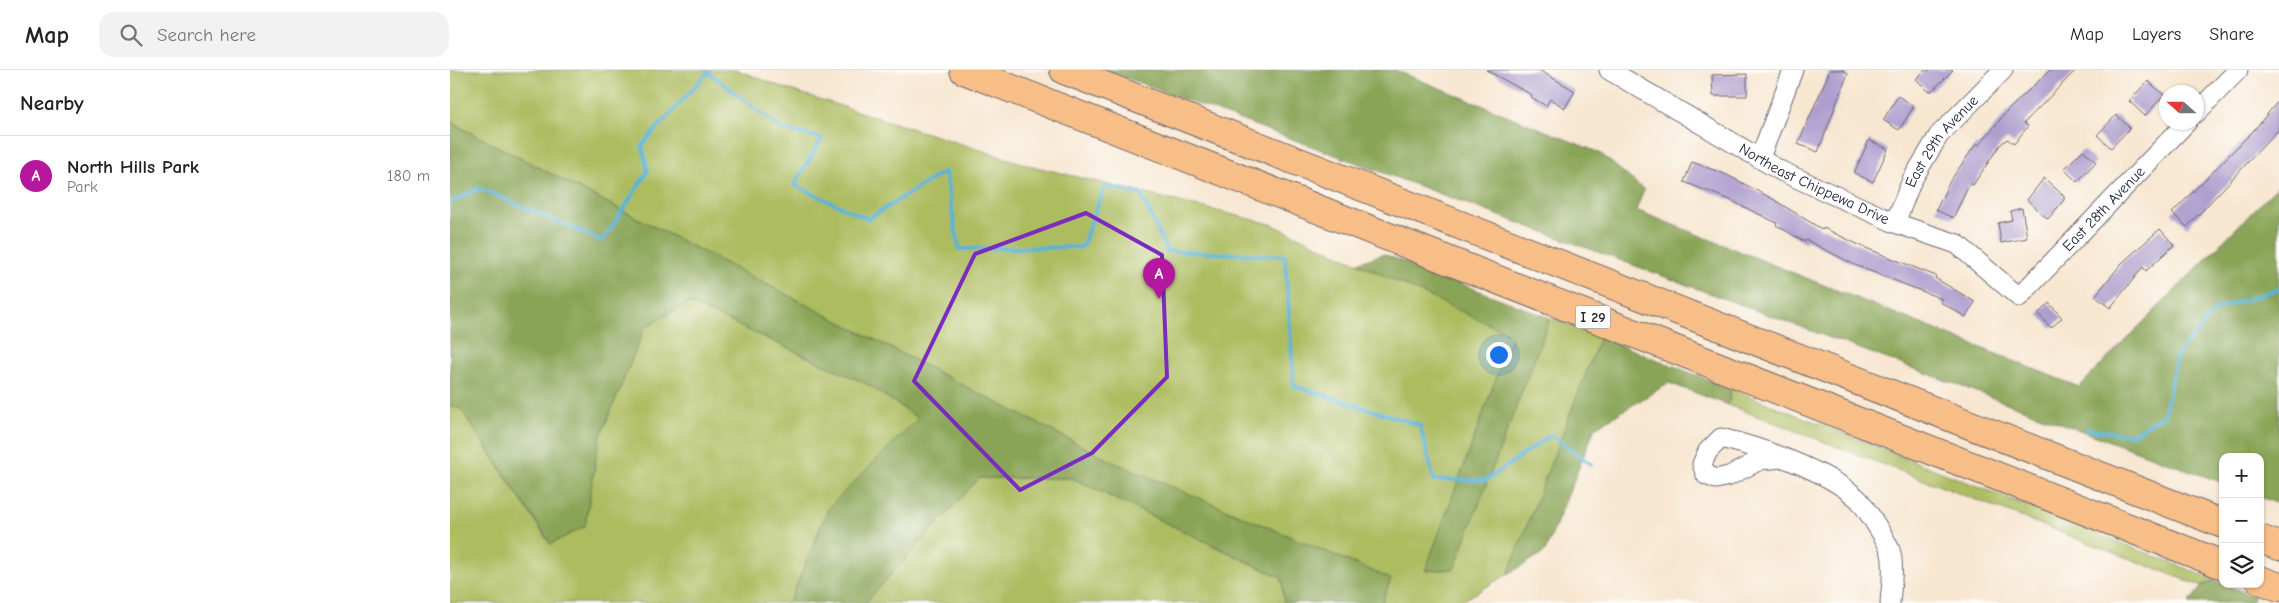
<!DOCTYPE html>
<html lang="en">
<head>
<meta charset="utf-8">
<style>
	body { margin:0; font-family:"Comic Neue",sans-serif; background:#f2f2f2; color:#202124 }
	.controls { position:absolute; right:15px; bottom:15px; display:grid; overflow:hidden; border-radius:10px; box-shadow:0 1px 4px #0004 }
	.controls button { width:45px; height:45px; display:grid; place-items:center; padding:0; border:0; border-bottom:1px solid #e0e0e0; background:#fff; color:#202124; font:25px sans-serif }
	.compass { position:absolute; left:1709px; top:15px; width:45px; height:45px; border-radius:50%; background:#fff; box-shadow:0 1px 4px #0004; rotate:291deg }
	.you { position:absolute; left:1048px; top:284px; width:18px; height:18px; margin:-12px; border:4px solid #fff; border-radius:50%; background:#1a73e8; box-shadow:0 0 0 8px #1a73e833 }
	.badge { display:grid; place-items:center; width:32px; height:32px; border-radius:50%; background:#b5179e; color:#fff; font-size:16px; font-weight:700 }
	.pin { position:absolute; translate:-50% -41px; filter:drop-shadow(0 1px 2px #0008) }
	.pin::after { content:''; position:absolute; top:26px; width:18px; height:15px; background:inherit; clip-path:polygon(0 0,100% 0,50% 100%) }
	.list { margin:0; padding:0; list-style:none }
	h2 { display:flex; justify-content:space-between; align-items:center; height:65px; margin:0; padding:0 20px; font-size:21px }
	h2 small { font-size:16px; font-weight:400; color:#757577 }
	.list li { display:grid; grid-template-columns:32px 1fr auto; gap:15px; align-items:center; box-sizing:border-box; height:80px; padding:0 20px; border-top:1px solid #e0e0e0 }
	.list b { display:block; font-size:19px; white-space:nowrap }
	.list p { margin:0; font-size:16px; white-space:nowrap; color:#757577 }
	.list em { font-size:16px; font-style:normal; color:#757577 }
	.icon { flex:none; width:28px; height:28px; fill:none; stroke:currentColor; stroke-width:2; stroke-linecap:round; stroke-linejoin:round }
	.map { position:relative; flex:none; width:1829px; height:533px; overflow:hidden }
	header { display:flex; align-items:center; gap:30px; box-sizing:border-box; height:70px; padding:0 25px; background:#fff; border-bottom:1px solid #e0e0e0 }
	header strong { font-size:24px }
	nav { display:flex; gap:28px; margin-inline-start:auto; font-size:18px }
	.search { width:350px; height:45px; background:#f2f2f2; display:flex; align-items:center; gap:12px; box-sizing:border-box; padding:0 18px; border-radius:15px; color:#757577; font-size:19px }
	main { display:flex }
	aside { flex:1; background:#fff }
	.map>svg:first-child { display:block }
</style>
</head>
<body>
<header>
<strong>Map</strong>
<div class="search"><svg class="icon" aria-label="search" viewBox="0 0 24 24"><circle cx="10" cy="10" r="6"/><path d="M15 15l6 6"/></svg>Search here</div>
<nav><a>Map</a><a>Layers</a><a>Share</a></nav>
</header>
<main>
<aside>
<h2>Nearby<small></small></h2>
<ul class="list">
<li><span class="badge">A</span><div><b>North Hills Park</b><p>Park</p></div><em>180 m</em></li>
</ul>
</aside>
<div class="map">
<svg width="1829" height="533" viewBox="0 0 1829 533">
	<rect width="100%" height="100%" fill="#fdfcf7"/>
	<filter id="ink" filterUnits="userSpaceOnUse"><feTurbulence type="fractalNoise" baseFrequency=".02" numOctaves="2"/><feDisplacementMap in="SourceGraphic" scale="10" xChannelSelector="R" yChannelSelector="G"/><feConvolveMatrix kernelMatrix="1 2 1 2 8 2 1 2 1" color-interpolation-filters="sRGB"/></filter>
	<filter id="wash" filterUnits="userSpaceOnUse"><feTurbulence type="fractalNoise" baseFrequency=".0096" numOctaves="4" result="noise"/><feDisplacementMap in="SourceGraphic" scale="20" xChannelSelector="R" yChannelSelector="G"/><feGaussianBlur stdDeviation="1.12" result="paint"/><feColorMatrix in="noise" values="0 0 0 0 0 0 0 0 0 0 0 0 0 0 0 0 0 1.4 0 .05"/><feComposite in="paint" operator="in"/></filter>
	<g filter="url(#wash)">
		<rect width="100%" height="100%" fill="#f7e6d0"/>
		<!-- green -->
		<path fill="#acbc5f" stroke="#676f4d" d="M 0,0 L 288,0 L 337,19 L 578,95 L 821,154 L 1062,264 L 976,501 L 1004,499 L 1100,248 L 1150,267 L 1058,504 L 1009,533 L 932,533 L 941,509 L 663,392 L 0,52 Z
			M 239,233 L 417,314 L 468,348 L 379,437 L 339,533 L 0,533 L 0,335 L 11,339 L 100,474 L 135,456 L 149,370 L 195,257 Z
			M 1281,319 L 1765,510 L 1751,516 L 1278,335 Z
			M 529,408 L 622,408 L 832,508 L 834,533 L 415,533 Z"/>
		<!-- forest -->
		<path fill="#89a456" stroke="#566348" d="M 655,0 L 945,0 L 1150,83 L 1194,120 L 1186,140 L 1629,317 L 1829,115 L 1829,434 L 1810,427 L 1810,387 L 1773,387 L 1773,413 Z
			M 0,52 L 663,392 L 941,509 L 932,533 L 834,533 L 832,508 L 622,408 L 529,408 L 415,533 L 339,533 L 379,437 L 468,348 L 417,314 L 239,233 L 195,257 L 149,370 L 135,456 L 101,474 L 11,339 L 0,335 Z
			M 933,184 L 1100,248 L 1004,499 L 975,501 L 1062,265 L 907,193 Z
			M 1150,267 L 1281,319 L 1278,335 L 1219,313 L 1145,358 L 1095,482 L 1058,504 Z
			M 1765,510 L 1805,527 L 1800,533 L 1739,533 L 1752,516 Z"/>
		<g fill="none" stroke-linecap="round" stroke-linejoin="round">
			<!-- stream -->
			<path stroke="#58b2d5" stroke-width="4" d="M 0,133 L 29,118 L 153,171 L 198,101 L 192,75 L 258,2 L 333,60 L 372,68 L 344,115 L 418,149 L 495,101 L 509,179 L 632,177 L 655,116 L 691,124 L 717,181 L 835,186 L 844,316 L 970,355 L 984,410 L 1037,410 L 1101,365 L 1141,394
				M 1636,359 L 1681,365 L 1714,345 L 1727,285 L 1767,239 L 1829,219"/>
		</g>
		<g id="blocks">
			<!-- building -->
			<path fill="#ad9ece" d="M 1036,0 L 1089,0 L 1125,21 L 1115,38 L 1100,29 L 1096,36 L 1081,27 L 1082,25 Z
				M 1380,0 L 1392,0 L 1398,3 L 1368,82 L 1348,74 Z
				M 1475,0 L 1503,0 L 1482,21 L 1478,21 L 1466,9 Z
				M 1600,0 L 1626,0 L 1574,53 L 1578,56 L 1564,74 L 1557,69 L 1550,75 L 1523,115 L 1520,113 L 1503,148 L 1486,140 L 1500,111 L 1526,74 L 1529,75 L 1558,40 Z
				M 1297,4 L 1297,26 L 1263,26 L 1262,5 Z
				M 1698,11 L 1714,25 L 1695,46 L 1679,31 Z
				M 1448,26 L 1464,36 L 1449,60 L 1433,50 Z
				M 1829,30 L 1829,59 L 1737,157 L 1722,143 L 1804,60 Z
				M 1666,45 L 1680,58 L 1661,78 L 1647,65 Z
				M 1419,70 L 1438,79 L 1423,112 L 1404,103 Z
				M 1633,80 L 1646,92 L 1627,112 L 1614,99 Z
				M 1242,92 L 1277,105 L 1321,128 L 1373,160 L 1374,158 L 1411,176 L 1486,206 L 1485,208 L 1525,232 L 1516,247 L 1490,232 L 1492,229 L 1405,195 L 1356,170 L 1355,172 L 1326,155 L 1327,153 L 1278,129 L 1234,112 Z
				M 1594,108 L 1614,126 L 1614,130 L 1598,149 L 1577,130 Z
				M 1572,138 L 1577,168 L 1551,173 L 1548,153 L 1562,150 L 1560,141 Z
				M 1710,159 L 1724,175 L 1696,201 L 1693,197 L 1660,238 L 1645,226 L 1672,193 Z
				M 1599,233 L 1612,248 L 1601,258 L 1588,244 Z"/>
		</g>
	</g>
	<g filter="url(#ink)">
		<use href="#blocks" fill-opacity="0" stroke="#6d676f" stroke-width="1"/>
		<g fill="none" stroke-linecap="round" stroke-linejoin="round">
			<defs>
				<g id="minor">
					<path id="s1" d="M 1159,0 L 1331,101 L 1445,153 L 1507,174 L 1569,227 L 1737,52"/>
					<path d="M 1746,43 L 1788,0"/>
					<path d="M 1310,88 L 1343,0"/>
					<path id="s2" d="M 1445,153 L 1462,110 L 1489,65 L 1553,0"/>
					<path d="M 1332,388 L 1310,390 L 1279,406 L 1266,409 L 1256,405 L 1252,394 L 1258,381 L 1271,368 C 1311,378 1376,400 1407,428 C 1413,433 1437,471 1440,480 C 1445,493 1441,519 1440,533"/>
				</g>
				<path id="highway" d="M 514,0 L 1773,495
					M 614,0 L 1773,454
					M 1810,469 L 1829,476
					M 1810,510 L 1829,517"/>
			</defs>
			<!-- minor casing -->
			<use href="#minor" stroke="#6d676f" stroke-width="21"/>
			<!-- highway casing -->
			<use href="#highway" stroke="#6d676f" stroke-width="30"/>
			<!-- minor -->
			<use href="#minor" stroke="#fff" stroke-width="19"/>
			<!-- highway -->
			<use href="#highway" stroke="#f7be87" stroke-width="28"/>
		</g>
	</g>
	<!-- marked area -->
	<path fill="none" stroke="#7b2cbf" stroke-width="4" stroke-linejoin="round" d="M 636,143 L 712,185 L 717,307 L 642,383 L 570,420 L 464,311 L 525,184 Z"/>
	<g text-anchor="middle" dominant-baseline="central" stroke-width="4" stroke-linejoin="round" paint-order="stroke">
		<!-- shield labels -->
		<rect fill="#fdfcf7" stroke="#646373" stroke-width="1" x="1125.5" y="235.5" width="35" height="23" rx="4"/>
		<g font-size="14" font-weight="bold" fill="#22223b">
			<text x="1143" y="247">I 29</text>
		</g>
		<!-- street labels -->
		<g font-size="15" fill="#22223b" stroke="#fdfcf7">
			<text stroke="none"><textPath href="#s2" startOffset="95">East 29th Avenue</textPath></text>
			<text stroke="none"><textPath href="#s1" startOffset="235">Northeast Chippewa Drive</textPath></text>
			<text stroke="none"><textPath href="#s1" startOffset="594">East 28th Avenue</textPath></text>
		</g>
	</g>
</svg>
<div class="controls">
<button>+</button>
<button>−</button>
<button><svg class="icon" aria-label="layers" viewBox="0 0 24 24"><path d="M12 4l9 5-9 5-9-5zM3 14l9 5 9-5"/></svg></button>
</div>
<svg class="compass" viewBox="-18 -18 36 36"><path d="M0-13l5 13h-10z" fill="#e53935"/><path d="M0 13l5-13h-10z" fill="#757577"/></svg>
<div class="you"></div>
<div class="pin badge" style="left:709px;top:229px">A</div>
</div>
</main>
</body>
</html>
